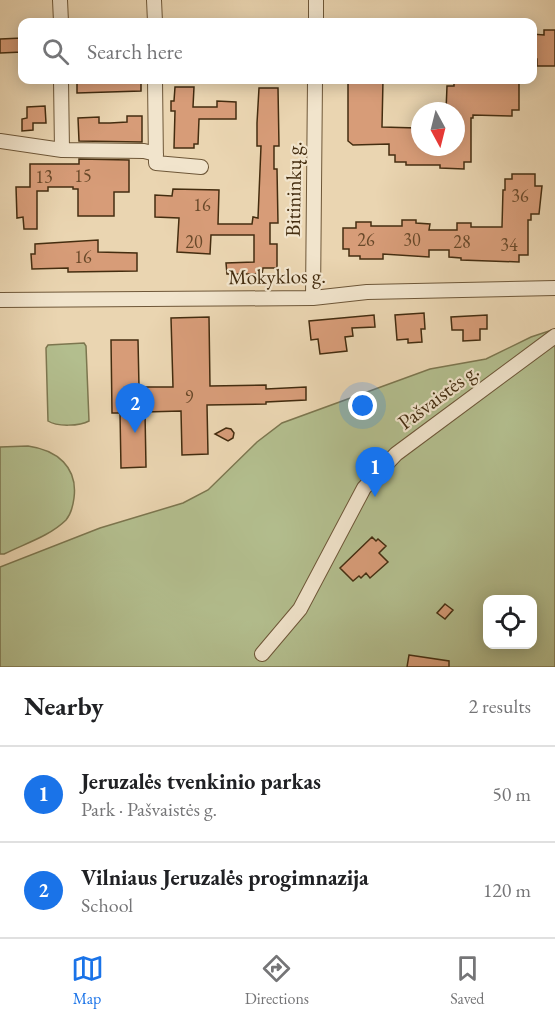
<!DOCTYPE html>
<html lang="en">
<head>
<meta charset="utf-8">
<style>
	body { margin:0; font-family:"EB Garamond",serif; background:#f6f6f6; color:#202124 }
	.controls { position:absolute; right:18px; bottom:18px; display:grid; overflow:hidden; border-radius:12px; box-shadow:0 3px 15px #0003 }
	.controls button { width:54px; height:54px; display:grid; place-items:center; padding:0; border:0; border-bottom:2px solid #e0e0e0; background:#fff; color:#202124; font:30px sans-serif }
	.compass { position:absolute; left:411px; top:102px; width:54px; height:54px; border-radius:50%; background:#fff; box-shadow:0 3px 15px #0003; rotate:173deg }
	.you { position:absolute; left:363px; top:406px; width:21px; height:21px; margin:-15px; border:4px solid #fff; border-radius:50%; background:#1a73e8; box-shadow:0 0 0 9px #1a73e833 }
	.badge { display:grid; place-items:center; width:39px; height:39px; border-radius:50%; background:#1a73e8; color:#fff; font-size:20px; font-weight:700 }
	.pin { position:absolute; translate:-50% -50px; filter:drop-shadow(0 2px 3px #0008) }
	.pin::after { content:''; position:absolute; top:32px; width:21px; height:18px; background:inherit; clip-path:polygon(0 0,100% 0,50% 100%) }
	.list { margin:0; padding:0; list-style:none }
	h2 { display:flex; justify-content:space-between; align-items:center; height:78px; margin:0; padding:0 24px; font-size:26px }
	h2 small { font-size:20px; font-weight:400; color:#757577 }
	.list li { display:grid; grid-template-columns:39px 1fr auto; gap:18px; align-items:center; box-sizing:border-box; height:96px; padding:0 24px; border-top:2px solid #e0e0e0 }
	.list b { display:block; font-size:22px; white-space:nowrap }
	.list p { margin:0; font-size:20px; white-space:nowrap; color:#757577 }
	.list em { font-size:20px; font-style:normal; color:#757577 }
	.icon { flex:none; width:33px; height:33px; fill:none; stroke:currentColor; stroke-width:2; stroke-linecap:round; stroke-linejoin:round }
	.map { position:relative; flex:none; width:555px; height:667px; overflow:hidden }
	.search { position:absolute; background:#fff; box-shadow:0 3px 15px #0003; left:18px; right:18px; top:18px; height:66px; display:flex; align-items:center; gap:15px; box-sizing:border-box; padding:0 21px; border-radius:12px; color:#757577; font-size:22px }
	.sheet { height:270px; background:#fff }
	nav { display:flex; justify-content:space-around; align-items:center; box-sizing:border-box; height:84px; border-top:2px solid #e0e0e0; background:#fff; font-size:16px; color:#757577 }
	nav a { display:grid; justify-items:center; gap:3px }
	nav .on { color:#1a73e8 }
	.map>svg:first-child { display:block }
</style>
</head>
<body>
<div class="map">
<svg width="555" height="667" viewBox="0 0 555 667">
	<rect width="100%" height="100%" fill="#ead5b1"/>
	<filter id="stains"><feTurbulence type="fractalNoise" baseFrequency=".00333" numOctaves="4"/><feColorMatrix values="0 0 0 0 .2 0 0 0 0 .09 0 0 0 0 .02 0 0 0 .5 -.17"/></filter>
	<radialGradient id="worn" r=".72"><stop offset=".6" stop-color="#630" stop-opacity="0"/><stop offset="1" stop-color="#630" stop-opacity=".3"/></radialGradient>
	<!-- green -->
	<path fill="#b3be8e" stroke="#7c764f" stroke-width="1.5" fill-rule="evenodd" d="M 555,329 L 555,667 L 0,667 L 0,567 L 100,528 L 183,503 L 208,490 L 257,442 L 282,423 L 430,369 L 486,359 L 531,337 ZM 488,600 L 532,600 L 532,644 L 488,644 Z
		M 84,343 L 86,346 L 89,421 C 80,426 57,427 48,421 L 46,348 L 48,345 Z
		M 28,446 C 57,450 78,467 74,498 C 73,506 71,514 66,520 C 50,536 24,544 4,554 L 0,554 L 0,447 Z"/>
	<!-- building -->
	<path fill="#d79c78" stroke="#442d10" stroke-width="1.5" d="M 544,30 L 555,30 L 555,66 L 537,66 L 537,59 L 532,59 L 532,34 L 544,35 Z
		M 22,38 L 22,52 L 0,53 L 0,39 Z
		M 77,80 L 141,80 L 141,91 L 77,93 Z
		M 348,80 L 383,80 L 382,127 L 417,128 L 417,131 L 420,131 L 420,147 L 456,147 L 456,111 L 446,111 L 447,86 L 454,86 L 454,81 L 513,80 L 513,82 L 519,82 L 519,110 L 512,110 L 512,116 L 473,115 L 473,118 L 471,118 L 471,162 L 464,162 L 464,169 L 440,168 L 440,165 L 406,165 L 406,162 L 395,162 L 395,155 L 389,155 L 389,144 L 353,145 L 348,141 Z
		M 175,87 L 194,87 L 193,107 L 217,107 L 217,101 L 236,102 L 236,119 L 199,119 L 198,144 L 194,144 L 194,148 L 174,148 L 175,111 L 171,111 L 171,101 L 174,101 Z
		M 259,88 L 278,88 L 279,146 L 274,146 L 274,169 L 277,169 L 278,223 L 270,223 L 270,244 L 277,244 L 277,268 L 263,268 L 262,274 L 227,274 L 226,263 L 254,262 L 254,235 L 211,235 L 210,254 L 177,252 L 179,218 L 155,217 L 155,195 L 172,196 L 173,189 L 219,190 L 218,224 L 252,224 L 253,217 L 258,218 L 261,146 L 257,146 L 257,123 Z
		M 45,106 L 46,123 L 33,123 L 33,130 L 22,131 L 22,119 L 27,118 L 27,107 Z
		M 127,116 L 142,116 L 142,142 L 79,141 L 78,118 L 99,117 L 99,123 L 110,123 L 127,122 Z
		M 79,159 L 129,160 L 129,192 L 114,192 L 114,216 L 78,216 L 78,189 L 73,189 L 73,187 L 48,187 L 48,191 L 37,191 L 37,229 L 24,229 L 23,217 L 17,218 L 16,187 L 30,187 L 30,164 L 79,164 Z
		M 512,174 L 535,174 L 535,186 L 542,186 L 539,214 L 531,214 L 531,220 L 528,220 L 528,255 L 519,255 L 519,262 L 461,260 L 461,258 L 449,257 L 449,250 L 429,250 L 429,257 L 383,254 L 383,259 L 360,259 L 360,256 L 349,256 L 349,249 L 343,249 L 343,228 L 356,228 L 356,222 L 371,222 L 371,226 L 402,226 L 402,220 L 416,220 L 416,223 L 430,224 L 429,230 L 457,230 L 457,223 L 471,223 L 471,227 L 502,227 L 503,190 L 505,190 L 505,179 L 512,179 Z
		M 98,240 L 98,252 L 137,253 L 137,271 L 68,272 L 68,268 L 32,269 L 31,254 L 35,254 L 35,244 Z
		M 424,313 L 425,329 L 421,329 L 422,342 L 408,343 L 408,339 L 397,340 L 395,315 Z
		M 374,315 L 375,327 L 352,328 L 353,336 L 345,337 L 347,351 L 320,354 L 318,339 L 311,340 L 309,321 Z
		M 487,315 L 487,329 L 480,329 L 480,340 L 463,341 L 463,330 L 452,330 L 451,317 Z
		M 209,317 L 210,386 L 266,385 L 266,389 L 306,387 L 306,400 L 266,402 L 266,404 L 207,405 L 208,454 L 182,455 L 181,411 L 145,412 L 146,467 L 121,468 L 120,413 L 112,413 L 111,340 L 138,340 L 139,387 L 173,387 L 171,318 Z
		M 226,428 L 231,429 L 234,433 L 233,438 L 228,441 L 215,434 Z
		M 372,537 L 376,541 L 378,539 L 386,546 L 379,553 L 388,562 L 370,578 L 366,573 L 361,578 L 359,576 L 353,581 L 340,568 Z
		M 445,604 L 453,610 L 445,619 L 437,613 Z
		M 409,655 L 449,661 L 449,667 L 407,667 Z"/>
	<g fill="none" stroke-linecap="round" stroke-linejoin="round">
		<defs>
			<path id="minor" d="M 60,0 L 61,22
				M 154,0 L 155,22
				M 316,22 L 316,0
				M 61,80 L 62,150
				M 155,80 L 156,163 L 201,167
				M 0,141 L 62,150 L 144,151 L 156,154
				M 313,298 L 315,80
				M 0,300 L 313,298 L 367,292 L 555,288
				M 262,654 L 300,609 L 364,488 L 396,454 L 555,336"/>
		</defs>
		<!-- minor casing -->
		<use href="#minor" stroke="#6e5738" stroke-width="16"/>
		<!-- minor -->
		<use href="#minor" stroke="#f1e4cc" stroke-width="14"/>
	</g>
	<g text-anchor="middle" dominant-baseline="central" stroke-width="4.5" stroke-linejoin="round" paint-order="stroke">
		<!-- number labels -->
		<g font-size="18" fill="#69492a">
			<text x="83" y="175">15</text>
			<text x="44" y="176">13</text>
			<text x="520" y="195">36</text>
			<text x="202" y="204">16</text>
			<text x="366" y="239">26</text>
			<text x="412" y="239">30</text>
			<text x="194" y="241">20</text>
			<text x="462" y="241">28</text>
			<text x="509" y="244">34</text>
			<text x="83" y="256">16</text>
			<text x="189" y="396">9</text>
		</g>
		<!-- street labels -->
		<g font-size="21" fill="#442d10" stroke="#f1e4cc">
			<text transform="translate(293 189) rotate(-89)">Bitininkų g.</text>
			<text transform="translate(277 276) rotate(-1)">Mokyklos g.</text>
			<text transform="translate(438 396) rotate(-37)">Pašvaistės g.</text>
		</g>
	</g>
	<rect width="100%" height="100%" filter="url(#stains)"/>
	<rect width="100%" height="100%" fill="url(#worn)"/>
</svg>
<div class="controls">
<button><svg class="icon" aria-label="locate" viewBox="0 0 24 24"><circle cx="12" cy="12" r="6"/><path d="M12 2v4M12 18v4M2 12h4M18 12h4"/></svg></button>
</div>
<svg class="compass" viewBox="-18 -18 36 36"><path d="M0-13l5 13h-10z" fill="#e53935"/><path d="M0 13l5-13h-10z" fill="#757577"/></svg>
<div class="you"></div>
<div class="pin badge" style="left:375px;top:497px">1</div>
<div class="pin badge" style="left:135px;top:433px">2</div>
<div class="search"><svg class="icon" aria-label="search" viewBox="0 0 24 24"><circle cx="10" cy="10" r="6"/><path d="M15 15l6 6"/></svg>Search here</div>
</div>
<section class="sheet">
<h2>Nearby<small>2 results</small></h2>
<ul class="list">
<li><span class="badge">1</span><div><b>Jeruzalės tvenkinio parkas</b><p>Park · Pašvaistės g.</p></div><em>50 m</em></li>
<li><span class="badge">2</span><div><b>Vilniaus Jeruzalės progimnazija</b><p>School</p></div><em>120 m</em></li>
</ul>
</section>
<nav>
<a class="on"><svg class="icon" aria-label="map" viewBox="0 0 24 24"><path d="M3 6l6-2 6 2 6-2v14l-6 2-6-2-6 2zM9 4v14M15 6v14"/></svg>Map</a>
<a><svg class="icon" aria-label="directions" viewBox="0 0 24 24"><path d="M12 3l9 9-9 9-9-9zM9 14v-3h6M13 9l2 2-2 2"/></svg>Directions</a>
<a><svg class="icon" aria-label="saved" viewBox="0 0 24 24"><path d="M7 4h10v16l-5-4-5 4z"/></svg>Saved</a>
</nav>
</body>
</html>
